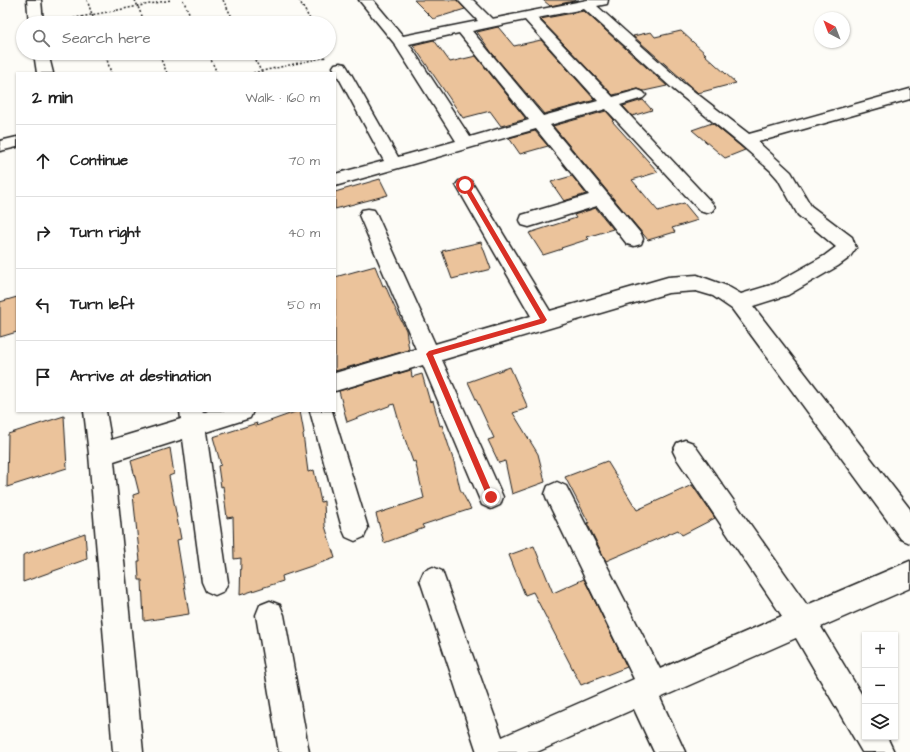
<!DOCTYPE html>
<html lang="en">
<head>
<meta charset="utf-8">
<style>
	body { margin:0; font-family:"Architects Daughter",sans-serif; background:#f6f6f6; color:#222 }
	.controls { position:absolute; right:12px; bottom:12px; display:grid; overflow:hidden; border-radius:0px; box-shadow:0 1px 3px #0004 }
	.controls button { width:36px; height:36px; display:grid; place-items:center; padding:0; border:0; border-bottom:1px solid #e0e0e0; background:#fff; color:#222; font:20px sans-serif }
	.compass { position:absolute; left:814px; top:12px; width:36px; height:36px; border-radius:50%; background:#fff; box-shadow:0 1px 3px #0004; rotate:318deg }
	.stop { position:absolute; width:12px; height:12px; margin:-9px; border:3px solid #d93025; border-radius:50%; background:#fff }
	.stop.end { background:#d93025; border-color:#fff; box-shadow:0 1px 4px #0008 }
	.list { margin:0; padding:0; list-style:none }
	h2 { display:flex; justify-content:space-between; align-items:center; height:52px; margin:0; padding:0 16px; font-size:17px }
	h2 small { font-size:13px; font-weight:400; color:#767676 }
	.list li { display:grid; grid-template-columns:26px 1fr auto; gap:12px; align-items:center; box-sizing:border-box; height:72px; padding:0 16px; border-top:1px solid #e0e0e0 }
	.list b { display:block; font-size:15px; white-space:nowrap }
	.list em { font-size:13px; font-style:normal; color:#767676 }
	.icon { flex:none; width:22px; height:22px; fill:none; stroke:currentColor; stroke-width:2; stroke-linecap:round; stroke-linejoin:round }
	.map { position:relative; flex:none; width:910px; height:752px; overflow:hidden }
	.search { position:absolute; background:#fff; box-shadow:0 1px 3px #0004; left:16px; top:16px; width:320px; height:44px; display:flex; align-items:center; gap:10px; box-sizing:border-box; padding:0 14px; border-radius:22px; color:#767676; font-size:15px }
	.panel { position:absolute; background:#fff; box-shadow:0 1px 3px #0004; left:16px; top:72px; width:320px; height:340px; border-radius:0px }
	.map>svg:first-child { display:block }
</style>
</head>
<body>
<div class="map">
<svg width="910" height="752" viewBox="0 0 910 752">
	<rect width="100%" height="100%" fill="#fdfcf7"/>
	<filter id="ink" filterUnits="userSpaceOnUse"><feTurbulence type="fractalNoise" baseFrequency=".025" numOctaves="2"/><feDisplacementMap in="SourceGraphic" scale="8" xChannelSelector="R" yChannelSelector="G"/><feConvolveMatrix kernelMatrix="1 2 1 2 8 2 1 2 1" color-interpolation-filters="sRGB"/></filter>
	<g filter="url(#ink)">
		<!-- building -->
		<path fill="#ebc39b" stroke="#1c1c1c" d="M 414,0 L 457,0 L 465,9 L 433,19 Z
			M 543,0 L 579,0 L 550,6 Z
			M 584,11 L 667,86 L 644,91 L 638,89 L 613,95 L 540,19 Z
			M 498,27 L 514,46 L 541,40 L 595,100 L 544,114 L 492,53 L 477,32 Z
			M 681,31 L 706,54 L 704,54 L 736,83 L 698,93 L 633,36 L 651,32 L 655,37 Z
			M 434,40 L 450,62 L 476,56 L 526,119 L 501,126 L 490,111 L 463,118 L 413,45 Z
			M 643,100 L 652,110 L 632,116 L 623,106 Z
			M 606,111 L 614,120 L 612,121 L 658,172 L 632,180 L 658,211 L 684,203 L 698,220 L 672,228 L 675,232 L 648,240 L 553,126 Z
			M 712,123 L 739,145 L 745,150 L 725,158 L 692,130 Z
			M 535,131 L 548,146 L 520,154 L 509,138 Z
			M 572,176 L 586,194 L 564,201 L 551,182 Z
			M 380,179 L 388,195 L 335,209 L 335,192 Z
			M 596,208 L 613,229 L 587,237 L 589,239 L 561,248 L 562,249 L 543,255 L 529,233 L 576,218 L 574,215 Z
			M 481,242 L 491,269 L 452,279 L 442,251 Z
			M 375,266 L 383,286 L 385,285 L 394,306 L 406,330 L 409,350 L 335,371 L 335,277 Z
			M 17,297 L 17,332 L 0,337 L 0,302 Z
			M 510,367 L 528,408 L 513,413 L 538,454 L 545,482 L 512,494 L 505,461 L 499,463 L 488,440 L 494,438 L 468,382 Z
			M 411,370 L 412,377 L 422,374 L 430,402 L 433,401 L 440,426 L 442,425 L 454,462 L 460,489 L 471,509 L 422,525 L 424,528 L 384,543 L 376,514 L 424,498 L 415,461 L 413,462 L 400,425 L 394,404 L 347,422 L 339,391 Z
			M 298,411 L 300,411 L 304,433 L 303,434 L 308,472 L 314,470 L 321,502 L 324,501 L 325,526 L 335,558 L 282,576 L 283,581 L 240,595 L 241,558 L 234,559 L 233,517 L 227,518 L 223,486 L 221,487 L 218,466 L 221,465 L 213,437 L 257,423 L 256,426 Z
			M 64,416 L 67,468 L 7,487 L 8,434 Z
			M 170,448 L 174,474 L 169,476 L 181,539 L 177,540 L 189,614 L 144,621 L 142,580 L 139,580 L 138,561 L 140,561 L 133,495 L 139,493 L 131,461 Z
			M 607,461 L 637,510 L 692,485 L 715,518 L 682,535 L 678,530 L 606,561 L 587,523 L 589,523 L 565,477 Z
			M 85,533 L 87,559 L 23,582 L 23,555 Z
			M 534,546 L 553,593 L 584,579 L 627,667 L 581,685 L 533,592 L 525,595 L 509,555 Z"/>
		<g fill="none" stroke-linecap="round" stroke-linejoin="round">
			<defs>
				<path id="minor" d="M 27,0 L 41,0 L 43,23 L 29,23 Z
					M 359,0 L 373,0 L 403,36 L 478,21 L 458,0 L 473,0 L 492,19 L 587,0 L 608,0 L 607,4 L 597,6 L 683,83 L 749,134 L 910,89 L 910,99 L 758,142 L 791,172 L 811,206 L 852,237 L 856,248 L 849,258 L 838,266 L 788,295 L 753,306 L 910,509 L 910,543 L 901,539 L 732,309 L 713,296 L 696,291 L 668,293 L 442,360 L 503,497 L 500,505 L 491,509 L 482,505 L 423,365 L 335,391 L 335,373 L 416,349 L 359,215 L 362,210 L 368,209 L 374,210 L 377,215 L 435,344 L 531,316 L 456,185 L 459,181 L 465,179 L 471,181 L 550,311 L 668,277 L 697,275 L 727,286 L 741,294 L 774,284 L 824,256 L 836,247 L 798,215 L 778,179 L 770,170 L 740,144 L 673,89 L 584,9 L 537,18 L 613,97 L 638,90 L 643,92 L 646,95 L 643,98 L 620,105 L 712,203 L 715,207 L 712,211 L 706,213 L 700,211 L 606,109 L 550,125 L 641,234 L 643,239 L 641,244 L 634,246 L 627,244 L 597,206 L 529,227 L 522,225 L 520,220 L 522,215 L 589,195 L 536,129 L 335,186 L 335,174 L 384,161 L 333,67 L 335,64 L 340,63 L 345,64 L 347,67 L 398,157 L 456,141 L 394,43 ZM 525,20 L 598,101 L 543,116 L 472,31 ZM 459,33 L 529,120 L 470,137 L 409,44 Z
					M 34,53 L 48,53 L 53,73 L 37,73 Z
					M 17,137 L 17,147 L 0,151 L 0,141 Z
					M 84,411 L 106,411 L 111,440 L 181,419 L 180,411 L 202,411 L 203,413 L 208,411 L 253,411 L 250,418 L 206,432 L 228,582 L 224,591 L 215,595 L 206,591 L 202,582 L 183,439 L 114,461 L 143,752 L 113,752 L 89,454 Z
					M 310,411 L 332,411 L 368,528 L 364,537 L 355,541 L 346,537 L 342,528 Z
					M 685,440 L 693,443 L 807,605 L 910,561 L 910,588 L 821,627 L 865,700 L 865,737 L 887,737 L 894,752 L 862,752 L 796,638 L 660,698 L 685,752 L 654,752 L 634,709 L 537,752 L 477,752 L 420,580 L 424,571 L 433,567 L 442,571 L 502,737 L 634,679 L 548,502 L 545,494 L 548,486 L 557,482 L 566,486 L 660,669 L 782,616 L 677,459 L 673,451 L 677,443 Z
					M 270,601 L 280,605 L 284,615 L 309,752 L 279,752 L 256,615 L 260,605 Z"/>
			</defs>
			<!-- minor casing -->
			<use href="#minor" stroke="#1c1c1c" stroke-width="3"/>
			<!-- path -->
			<path stroke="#1c1c1c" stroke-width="1.5" stroke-dasharray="2 2" stroke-linecap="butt" d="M 87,0 L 95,23
				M 135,0 L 145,23
				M 183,0 L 194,23
				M 223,0 L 235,23
				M 299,0 L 312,23
				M 54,22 L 171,0
				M 105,53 L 111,73
				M 158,53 L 167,73
				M 208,53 L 217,73
				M 251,53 L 261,71
				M 253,73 L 326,57"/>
			<!-- minor -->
			<use href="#minor" fill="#fdfcf7" fill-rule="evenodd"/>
		</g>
	</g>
	<!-- route -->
	<path fill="#d93025" d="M 463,184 L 467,184 L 547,320 L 544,323 L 433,355 L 494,497 L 491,500 L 488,499 L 426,354 L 429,351 L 540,319 L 462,185 Z"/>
</svg>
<div class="controls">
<button>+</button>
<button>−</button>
<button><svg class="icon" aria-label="layers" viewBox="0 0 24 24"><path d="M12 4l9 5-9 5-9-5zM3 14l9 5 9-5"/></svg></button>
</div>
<svg class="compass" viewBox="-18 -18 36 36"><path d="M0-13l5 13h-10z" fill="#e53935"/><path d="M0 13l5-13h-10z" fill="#767676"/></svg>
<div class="stop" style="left:465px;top:185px"></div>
<div class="stop end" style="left:491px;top:497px"></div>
<div class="search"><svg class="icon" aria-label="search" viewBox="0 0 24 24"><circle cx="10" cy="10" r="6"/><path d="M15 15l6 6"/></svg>Search here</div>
<section class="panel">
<h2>2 min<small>Walk · 160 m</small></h2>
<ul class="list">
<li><svg class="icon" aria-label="ahead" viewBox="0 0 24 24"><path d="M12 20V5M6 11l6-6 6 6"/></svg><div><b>Continue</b></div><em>70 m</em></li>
<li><svg class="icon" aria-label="right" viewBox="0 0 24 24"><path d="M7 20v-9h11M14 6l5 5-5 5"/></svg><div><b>Turn right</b></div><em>40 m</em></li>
<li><svg class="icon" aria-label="left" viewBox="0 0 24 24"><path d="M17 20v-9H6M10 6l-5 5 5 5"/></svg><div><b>Turn left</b></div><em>50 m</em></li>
<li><svg class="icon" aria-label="arrive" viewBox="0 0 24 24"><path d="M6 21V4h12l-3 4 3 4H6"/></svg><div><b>Arrive at destination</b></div></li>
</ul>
</section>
</div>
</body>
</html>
